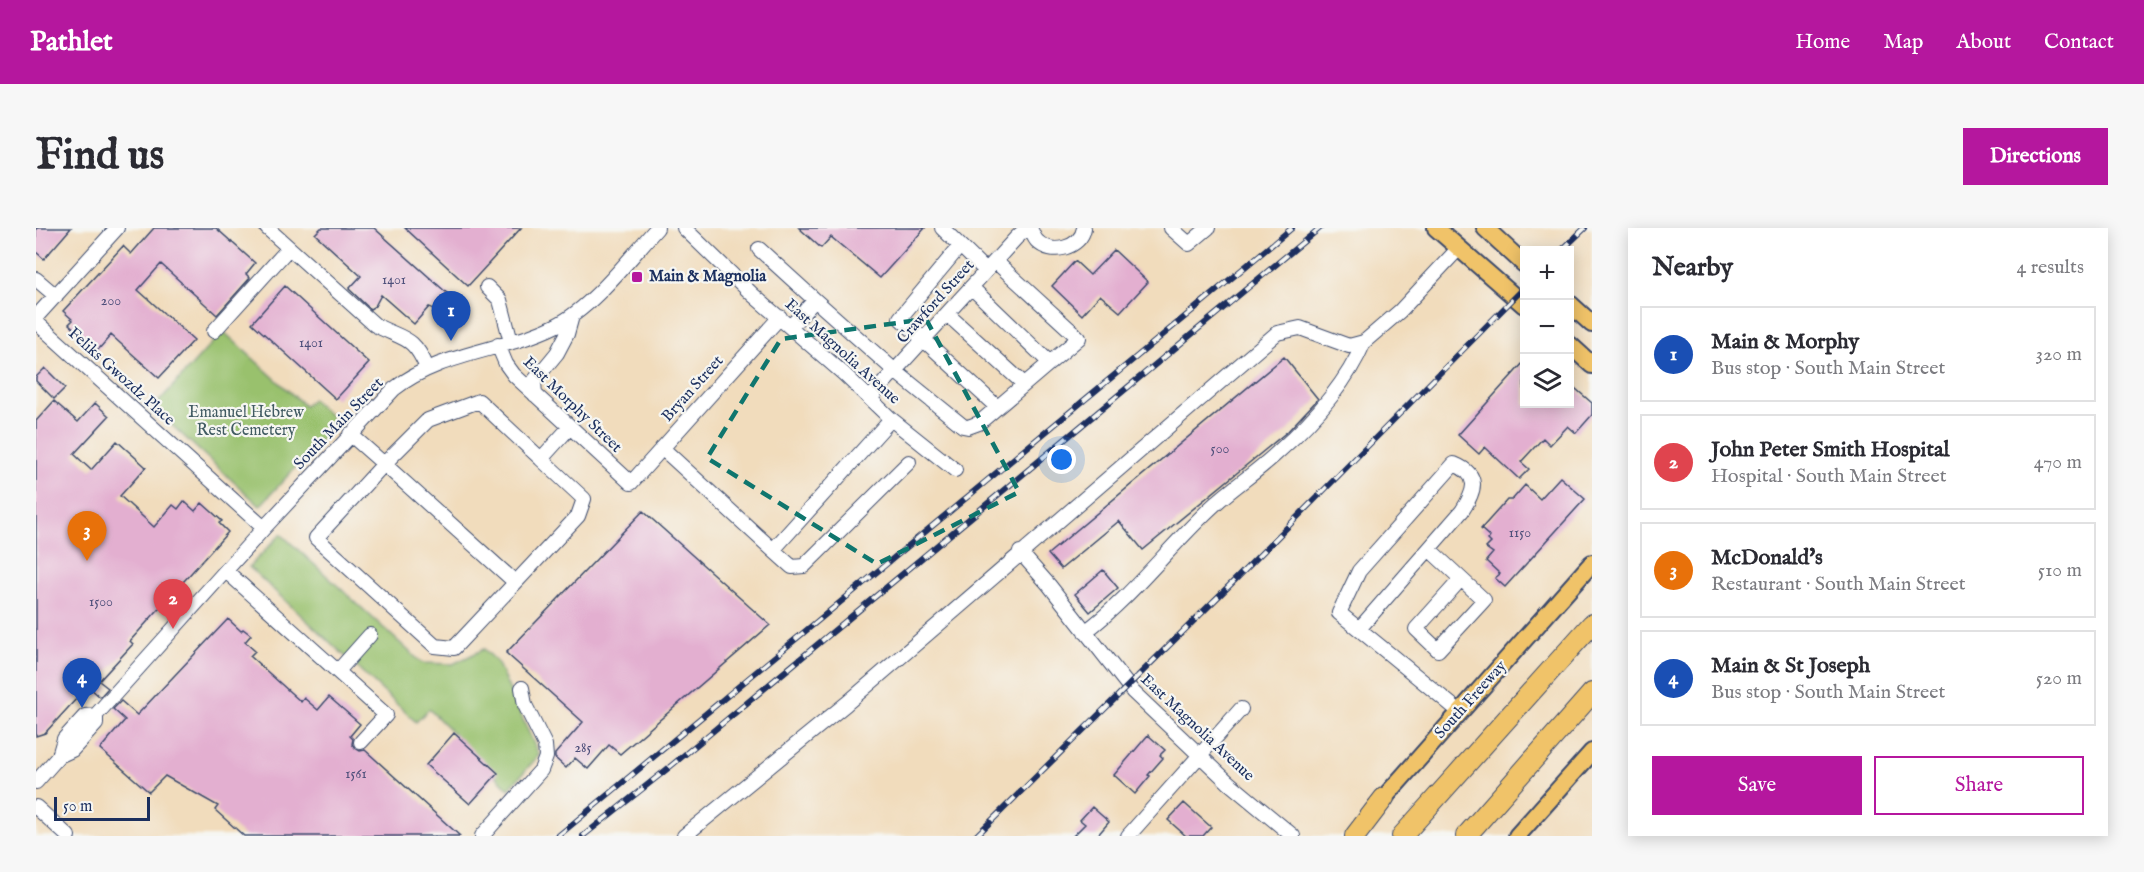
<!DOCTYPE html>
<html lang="en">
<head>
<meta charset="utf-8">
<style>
	body { margin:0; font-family:"IM FELL English",serif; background:#f7f7f7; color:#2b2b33 }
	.controls { position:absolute; right:18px; top:18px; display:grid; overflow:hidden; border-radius:0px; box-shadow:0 3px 15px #0003 }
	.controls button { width:54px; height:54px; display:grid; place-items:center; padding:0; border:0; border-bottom:2px solid #e1e1e2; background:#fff; color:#2b2b33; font:30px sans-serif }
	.scale { position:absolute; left:18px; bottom:15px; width:96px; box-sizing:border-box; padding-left:6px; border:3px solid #1b2f5e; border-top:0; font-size:16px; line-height:21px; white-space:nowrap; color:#1b2f5e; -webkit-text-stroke:4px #f6f6f2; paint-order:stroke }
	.you { position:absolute; left:1026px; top:232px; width:21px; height:21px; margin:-15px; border:4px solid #fff; border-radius:50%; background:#1a73e8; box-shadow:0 0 0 9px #1a73e833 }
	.badge { display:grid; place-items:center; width:39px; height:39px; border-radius:50%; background:#b5179e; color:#fff; font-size:20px; font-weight:700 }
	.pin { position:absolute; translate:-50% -50px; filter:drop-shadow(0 2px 3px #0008) }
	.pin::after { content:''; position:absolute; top:32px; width:21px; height:18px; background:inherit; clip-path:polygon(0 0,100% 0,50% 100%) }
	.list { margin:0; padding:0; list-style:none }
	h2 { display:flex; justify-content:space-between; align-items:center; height:78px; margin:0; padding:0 24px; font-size:26px }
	h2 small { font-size:20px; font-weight:400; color:#7c7c81 }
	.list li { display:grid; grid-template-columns:39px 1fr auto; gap:18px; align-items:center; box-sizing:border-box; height:96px; margin:0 12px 12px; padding:0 12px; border:2px solid #e1e1e2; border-radius:0px }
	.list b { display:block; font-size:22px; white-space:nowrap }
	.list p { margin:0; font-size:20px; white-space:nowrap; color:#7c7c81 }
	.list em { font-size:20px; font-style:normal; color:#7c7c81 }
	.actions { display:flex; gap:12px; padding:18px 24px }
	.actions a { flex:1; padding:14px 0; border:2px solid #b5179e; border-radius:0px; text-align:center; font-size:21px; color:#b5179e }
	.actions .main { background:#b5179e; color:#fff }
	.icon { flex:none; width:33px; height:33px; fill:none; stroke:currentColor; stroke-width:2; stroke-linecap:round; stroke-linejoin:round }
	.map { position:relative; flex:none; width:1556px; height:608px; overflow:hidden; border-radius:0px }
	header { display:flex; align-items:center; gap:36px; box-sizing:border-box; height:84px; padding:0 30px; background:#b5179e; color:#fff }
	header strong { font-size:28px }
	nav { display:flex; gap:33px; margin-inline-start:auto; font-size:21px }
	.intro { display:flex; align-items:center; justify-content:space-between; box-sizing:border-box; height:144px; padding:0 36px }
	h1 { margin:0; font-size:42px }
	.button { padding:15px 27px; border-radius:0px; background:#b5179e; color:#fff; font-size:21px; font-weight:700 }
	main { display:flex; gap:36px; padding:0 36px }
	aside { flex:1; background:#fff; border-radius:0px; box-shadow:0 3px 15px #0003 }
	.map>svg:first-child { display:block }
</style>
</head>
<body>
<header>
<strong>Pathlet</strong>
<nav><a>Home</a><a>Map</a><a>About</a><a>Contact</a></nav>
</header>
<div class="intro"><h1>Find us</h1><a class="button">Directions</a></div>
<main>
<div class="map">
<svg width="1556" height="608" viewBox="0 0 1556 608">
	<rect width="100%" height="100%" fill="#f6f6f2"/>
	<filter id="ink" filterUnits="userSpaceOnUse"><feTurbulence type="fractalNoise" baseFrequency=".0167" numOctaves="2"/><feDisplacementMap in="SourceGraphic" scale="12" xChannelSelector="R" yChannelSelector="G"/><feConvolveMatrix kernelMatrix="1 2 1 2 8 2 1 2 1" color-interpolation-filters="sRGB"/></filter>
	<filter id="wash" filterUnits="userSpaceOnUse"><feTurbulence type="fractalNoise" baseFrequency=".008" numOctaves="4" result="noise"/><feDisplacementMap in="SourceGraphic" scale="24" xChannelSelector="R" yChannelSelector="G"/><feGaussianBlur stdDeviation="1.35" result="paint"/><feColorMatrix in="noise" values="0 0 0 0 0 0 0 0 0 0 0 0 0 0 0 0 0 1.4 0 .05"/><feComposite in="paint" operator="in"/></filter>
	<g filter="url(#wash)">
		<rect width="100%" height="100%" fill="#f1dcbc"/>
		<!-- green -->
		<path fill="#99c16d" stroke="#5a7866" stroke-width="1.5" d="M 187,103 L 269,178 L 276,171 L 301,194 L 224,278 L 117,180 Z
			M 245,306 L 386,435 L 417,436 L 448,421 L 461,434 L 503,527 L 473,561 L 393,481 L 380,494 L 213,339 Z"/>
		<g id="blocks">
			<!-- building -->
			<path fill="#e3afd0" d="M 0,0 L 35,0 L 8,31 L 0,24 Z
				M 118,0 L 180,0 L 219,35 L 210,46 L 214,50 L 181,87 L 125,36 L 102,62 L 158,112 L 123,150 L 75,107 L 62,122 L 33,96 L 37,92 L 27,83 L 87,18 L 95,26 Z
				M 285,0 L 338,0 L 421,74 L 415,80 L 403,83 L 393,79 L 378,96 L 345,67 L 339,78 L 334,81 L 313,61 L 325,48 L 279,6 Z
				M 369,0 L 485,0 L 432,58 Z
				M 763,0 L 889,0 L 844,50 L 795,9 L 785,20 Z
				M 1078,22 L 1112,54 L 1084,84 L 1064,67 L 1046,87 L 1016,58 L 1039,33 L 1054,47 Z
				M 249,58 L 333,135 L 300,171 L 216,95 Z
				M 1248,129 L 1282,171 L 1252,203 L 1107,322 L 1083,293 L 1025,341 L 1012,326 Z
				M 1488,134 L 1488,176 L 1533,176 L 1533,155 L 1556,175 L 1556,187 L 1540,205 L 1532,198 L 1514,217 L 1507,210 L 1485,234 L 1493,241 L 1483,251 L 1449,219 L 1443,226 L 1422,207 Z
				M 9,140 L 29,160 L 18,171 L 0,153 L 0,149 Z
				M 18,173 L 42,194 L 59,175 L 73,188 L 38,226 L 55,242 L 81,213 L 110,239 L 84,268 L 118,299 L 137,277 L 142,281 L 148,273 L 159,283 L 166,275 L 186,293 L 183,295 L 192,304 L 94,413 L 97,416 L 63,453 L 72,460 L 64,469 L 52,458 L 9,505 L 0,508 L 0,193 Z
				M 1524,249 L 1549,271 L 1469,359 L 1459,350 L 1464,346 L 1450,333 L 1457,325 L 1450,320 L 1455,315 L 1452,312 L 1454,309 L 1445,301 L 1471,272 L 1476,272 L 1489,257 L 1504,271 Z
				M 607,283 L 734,397 L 584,526 L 573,517 L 552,541 L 539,530 L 530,540 L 519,530 L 519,526 L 547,494 L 470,425 Z
				M 1067,342 L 1082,360 L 1054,384 L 1039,366 Z
				M 192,391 L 205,403 L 207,401 L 215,407 L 209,414 L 219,423 L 214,428 L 265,474 L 268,470 L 282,482 L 293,469 L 324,496 L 314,508 L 317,511 L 316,516 L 319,520 L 324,523 L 329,522 L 424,608 L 208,608 L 179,582 L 182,578 L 129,548 L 113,564 L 64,521 L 89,492 L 77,481 L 85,473 L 101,487 Z
				M 418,505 L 462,545 L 434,576 L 390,537 Z
				M 1112,507 L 1129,522 L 1124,527 L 1127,530 L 1112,547 L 1114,548 L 1099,566 L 1078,547 Z
				M 1148,575 L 1175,599 L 1167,608 L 1150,608 L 1132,592 Z
				M 1056,579 L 1073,594 L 1061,608 L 1037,608 L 1049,596 L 1044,592 Z"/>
		</g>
	</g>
	<g filter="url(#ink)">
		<use href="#blocks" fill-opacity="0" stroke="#3b496c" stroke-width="1.5"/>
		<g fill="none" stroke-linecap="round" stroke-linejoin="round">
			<defs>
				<path id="minor" d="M 231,0 L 339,97 C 368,112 377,107 391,140
					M 648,0 L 717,67 L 808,146 L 855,191 L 919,242
					M 906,0 L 950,43
					M 994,0 C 996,4 998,10 1001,13 C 1015,28 1045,20 1048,0
					M 1135,0 L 1153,16 L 1172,0
					M 924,18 L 864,90 L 961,179
					M 723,21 L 779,72
					M 0,51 L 20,68
					M 451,59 L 464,72 L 475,114
					M 935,59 L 1014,135
					M 911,86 L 988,156
					M 0,89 L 81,0
					M 0,94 L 228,300
					M 755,98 L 779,72 L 859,143 L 927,198 L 932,199 L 943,195 L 1043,110 L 959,33
					M 178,103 L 253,20
					M 462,117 L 470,136 L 478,147 L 595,255 L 744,89
					M 499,167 L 498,153 L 521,125 L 531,106 L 536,88
					M 834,170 L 980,10 L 991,0
					M 314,206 L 348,236 L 280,310 L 399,418 L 418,420 L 542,288 L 548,271 L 505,231 L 534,199
					M 626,220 L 737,322 L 855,191
					M 1393,321 L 1448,372 L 1402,422 L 1380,401 L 1425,351
					M 737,322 L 756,339 L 768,338 L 873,234
					M 984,324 L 1013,357 L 1097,464 L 1192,554 L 1257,608
					M 190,343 L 350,487 L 325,514
					M 479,354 L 348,236 L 392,192 L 443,173 L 505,231
					M 1323,401 L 1426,283 C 1439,263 1445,247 1418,236 L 1323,343 L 1303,385 C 1344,418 1384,451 1424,484
					M 1049,404 C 1098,367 1134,317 1179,276 C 1199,258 1222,243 1242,224 C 1277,193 1310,157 1328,114
					M 302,443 L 334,407
					M 23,528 L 28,511 L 49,488 L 60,487
					M 0,554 L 23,528 L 36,522 L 60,496 L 60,487 L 228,300 L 358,161 C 405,124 466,124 519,98 C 556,80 593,31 621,0
					M 0,579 L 32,608
					M 446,608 L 505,542 L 510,529 L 509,517 L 489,477 L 486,460
					M 648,608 L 810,476 L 1241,105 L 1264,100 L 1313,118 L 1328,114 L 1364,83 L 1423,20
					M 1092,608 L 1205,481"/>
				<path id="major" d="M 1400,0 L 1488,77
					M 1449,0 L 1488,36
					M 1534,76 L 1556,96
					M 1534,117 L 1556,137
					M 1340,579 L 1556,335
					M 1481,608 L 1556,524"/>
				<path id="highway" d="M 1319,608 L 1348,570
					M 1366,608 L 1556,396
					M 1430,608 L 1556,465"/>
			</defs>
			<!-- minor casing -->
			<use href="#minor" stroke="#3b496c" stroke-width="16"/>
			<!-- major casing -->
			<use href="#major" stroke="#3b496c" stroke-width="20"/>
			<!-- highway casing -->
			<use href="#highway" stroke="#3b496c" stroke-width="22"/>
			<!-- minor -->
			<use href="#minor" stroke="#fff" stroke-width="14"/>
			<!-- major -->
			<use href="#major" stroke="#f0c369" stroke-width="16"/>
			<!-- highway -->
			<use href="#highway" stroke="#f0c369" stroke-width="20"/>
			<defs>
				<path id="rail" d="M 1526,22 L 1549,0
					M 522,608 L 1256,0
					M 547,608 L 630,542 L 1284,0
					M 940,608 L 1194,357 L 1488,60"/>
			</defs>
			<!-- rail casing -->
			<use href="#rail" stroke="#1b2f5e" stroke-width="6"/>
			<!-- rail -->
			<use href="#rail" stroke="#f6f6f2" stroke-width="4" stroke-dasharray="11" stroke-linecap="butt"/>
		</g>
	</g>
	<!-- marked area -->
	<path fill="none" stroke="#0f766e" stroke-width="4.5" stroke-dasharray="12 8" stroke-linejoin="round" d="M 890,91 L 983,264 L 841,336 L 671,230 L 745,111 Z"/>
	<!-- markers -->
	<rect fill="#b5179e" stroke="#f6f6f2" stroke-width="2" x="595" y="43" width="12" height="12" rx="3"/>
	<g text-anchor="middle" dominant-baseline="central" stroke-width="4.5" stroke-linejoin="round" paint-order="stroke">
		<!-- number labels -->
		<g font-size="14" fill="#4d4f7a">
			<text x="358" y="52">1401</text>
			<text x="75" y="73">200</text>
			<text x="275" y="115">1401</text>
			<text x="1184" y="221">500</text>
			<text x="1484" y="305">1150</text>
			<text x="65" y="374">1500</text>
			<text x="547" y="520">285</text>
			<text x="320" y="546">1561</text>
		</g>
		<!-- poi labels -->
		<g font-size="16" font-weight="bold" fill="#1b2f5e" stroke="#f6f6f2" text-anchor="start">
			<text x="613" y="49">Main &amp; Magnolia</text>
		</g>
		<!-- street labels -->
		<g font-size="16" fill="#1b2f5e" stroke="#f6f6f2">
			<text transform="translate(900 74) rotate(-48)">Crawford Street</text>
			<text transform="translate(806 124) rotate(42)">East Magnolia Avenue</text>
			<text transform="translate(85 149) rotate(42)">Feliks Gwozdz Place</text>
			<text transform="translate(657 161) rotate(-48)">Bryan Street</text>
			<text transform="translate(536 177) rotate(44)">East Morphy Street</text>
			<text transform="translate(303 196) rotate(-46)">South Main Street</text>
			<text transform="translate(1435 472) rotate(-48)">South Freeway</text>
			<text transform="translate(1161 500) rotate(43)">East Magnolia Avenue</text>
		</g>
		<!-- park labels -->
		<g font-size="16" fill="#415b62" stroke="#f6f6f2">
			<text x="210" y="185">Emanuel Hebrew<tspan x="210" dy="18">Rest Cemetery</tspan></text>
		</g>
	</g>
</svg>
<div class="controls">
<button>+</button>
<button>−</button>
<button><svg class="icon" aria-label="layers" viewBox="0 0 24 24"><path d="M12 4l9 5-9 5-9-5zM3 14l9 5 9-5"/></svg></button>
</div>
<div class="scale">50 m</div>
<div class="you"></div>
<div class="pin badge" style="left:415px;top:113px;background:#1a4fb4">1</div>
<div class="pin badge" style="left:137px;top:401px;background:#e0444e">2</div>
<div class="pin badge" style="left:51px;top:333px;background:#e8710a">3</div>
<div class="pin badge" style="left:46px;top:480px;background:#1a4fb4">4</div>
</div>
<aside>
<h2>Nearby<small>4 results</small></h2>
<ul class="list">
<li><span class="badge" style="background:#1a4fb4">1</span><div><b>Main &amp; Morphy</b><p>Bus stop · South Main Street</p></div><em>320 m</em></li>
<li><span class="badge" style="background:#e0444e">2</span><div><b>John Peter Smith Hospital</b><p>Hospital · South Main Street</p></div><em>470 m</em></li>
<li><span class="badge" style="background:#e8710a">3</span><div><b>McDonald's</b><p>Restaurant · South Main Street</p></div><em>510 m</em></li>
<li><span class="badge" style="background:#1a4fb4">4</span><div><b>Main &amp; St Joseph</b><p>Bus stop · South Main Street</p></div><em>520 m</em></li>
</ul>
<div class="actions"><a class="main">Save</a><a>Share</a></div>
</aside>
</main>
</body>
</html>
